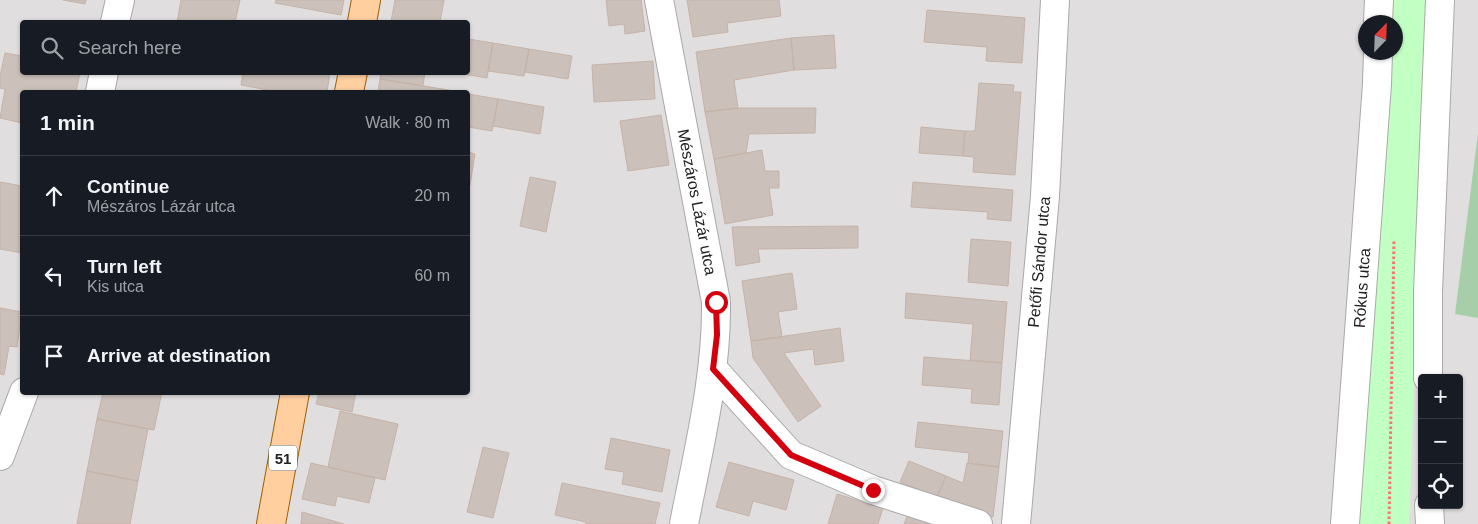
<!DOCTYPE html>
<html lang="en">
<head>
<meta charset="utf-8">
<style>
	body { margin:0; font-family:Arial,sans-serif; background:#242831; color:#f1f3f6 }
	.controls { position:absolute; right:15px; bottom:15px; display:grid; overflow:hidden; border-radius:5px; box-shadow:0 1px 4px #0004 }
	.controls button { width:45px; height:45px; display:grid; place-items:center; padding:0; border:0; border-bottom:1px solid #363941; background:#171b24; color:#f1f3f6; font:25px sans-serif }
	.compass { position:absolute; left:1358px; top:15px; width:45px; height:45px; border-radius:50%; background:#171b24; box-shadow:0 1px 4px #0004; rotate:23deg }
	.stop { position:absolute; width:15px; height:15px; margin:-11px; border:4px solid #d3000f; border-radius:50%; background:#fff }
	.stop.end { background:#d3000f; border-color:#fff; box-shadow:0 1px 5px #0008 }
	.list { margin:0; padding:0; list-style:none }
	h2 { display:flex; justify-content:space-between; align-items:center; height:65px; margin:0; padding:0 20px; font-size:21px }
	h2 small { font-size:16px; font-weight:400; color:#9ea1a6 }
	.list li { display:grid; grid-template-columns:32px 1fr auto; gap:15px; align-items:center; box-sizing:border-box; height:80px; padding:0 20px; border-top:1px solid #363941 }
	.list b { display:block; font-size:19px; white-space:nowrap }
	.list p { margin:0; font-size:16px; white-space:nowrap; color:#9ea1a6 }
	.list em { font-size:16px; font-style:normal; color:#9ea1a6 }
	.icon { flex:none; width:28px; height:28px; fill:none; stroke:currentColor; stroke-width:2; stroke-linecap:round; stroke-linejoin:round }
	.map { position:relative; flex:none; width:1478px; height:524px; overflow:hidden }
	.search { position:absolute; background:#171b24; box-shadow:0 1px 4px #0004; left:20px; top:20px; width:450px; height:55px; display:flex; align-items:center; gap:12px; box-sizing:border-box; padding:0 18px; border-radius:5px; color:#9ea1a6; font-size:19px }
	.panel { position:absolute; background:#171b24; box-shadow:0 1px 4px #0004; left:20px; top:90px; width:450px; height:305px; border-radius:5px }
	.map>svg:first-child { display:block }
</style>
</head>
<body>
<div class="map">
<svg width="1478" height="524" viewBox="0 0 1478 524">
	<rect width="100%" height="100%" fill="#f3eee8"/>
	<!-- residential -->
	<path fill="#e0dedf" fill-rule="evenodd" d="M 0,0 L 1478,0 L 1478,524 L 0,524 ZM 22,22 L 468,22 L 468,72 L 22,72 ZM 1366,22 L 1396,22 L 1396,52 L 1366,52 ZM 22,92 L 468,92 L 468,392 L 22,392 ZM 1422,378 L 1459,378 L 1459,505 L 1422,505 Z"/>
	<!-- cemetery -->
	<path fill="#a6cea9" d="M 1478,133 L 1478,318 L 1455,314 Z"/>
	<!-- park -->
	<path fill="#c2ffc3" d="M 1380,0 L 1428,0 L 1409,524 L 1350,524 L 1377,53 L 1396,52 L 1396,22 L 1379,22 Z"/>
	<!-- building -->
	<path fill="#cbc0ba" stroke="#c6b3a8" d="M 63,0 L 86,0 L 85,4 Z
		M 181,0 L 240,0 L 235,22 L 177,22 Z
		M 276,0 L 344,0 L 341,15 L 275,3 Z
		M 395,0 L 444,0 L 440,22 L 391,22 Z
		M 606,0 L 641,0 L 645,31 L 625,34 L 624,24 L 609,26 Z
		M 687,0 L 779,0 L 781,16 L 727,23 L 728,32 L 693,37 Z
		M 927,10 L 1025,18 L 1022,63 L 986,61 L 987,47 L 924,42 Z
		M 834,35 L 836,68 L 794,70 L 791,38 Z
		M 791,38 L 794,70 L 734,80 L 738,108 L 705,112 L 696,52 Z
		M 468,39 L 493,43 L 487,78 L 452,72 L 468,72 Z
		M 493,43 L 529,49 L 524,76 L 488,71 Z
		M 529,49 L 572,56 L 568,79 L 525,72 Z
		M 5,53 L 22,56 L 22,72 L 80,72 L 76,92 L 22,92 L 22,123 L 0,118 L 5,89 L 0,88 L 0,76 Z
		M 653,61 L 655,99 L 594,102 L 592,65 Z
		M 243,72 L 330,72 L 327,92 L 278,92 L 241,85 Z
		M 381,72 L 425,72 L 423,86 L 380,79 Z
		M 380,79 L 461,92 L 378,92 Z
		M 979,83 L 1014,85 L 1013,92 L 1021,92 L 1015,175 L 973,172 L 974,157 L 963,156 L 965,131 L 975,131 Z
		M 468,94 L 498,99 L 492,131 L 468,127 Z
		M 498,99 L 544,107 L 540,134 L 493,126 Z
		M 738,108 L 816,108 L 815,133 L 749,134 L 746,153 L 714,159 L 705,112 Z
		M 661,115 L 669,165 L 628,171 L 620,121 Z
		M 921,127 L 965,131 L 963,156 L 919,153 Z
		M 762,150 L 765,171 L 779,171 L 779,188 L 769,188 L 773,215 L 725,224 L 714,159 Z
		M 468,152 L 475,154 L 470,185 L 468,185 Z
		M 530,177 L 556,182 L 546,232 L 520,226 Z
		M 0,182 L 22,186 L 22,253 L 0,249 Z
		M 913,182 L 1013,190 L 1011,221 L 987,219 L 988,212 L 911,207 Z
		M 858,226 L 858,248 L 758,249 L 760,262 L 736,266 L 732,227 Z
		M 971,239 L 1011,242 L 1008,286 L 968,282 Z
		M 792,273 L 797,309 L 778,312 L 782,337 L 751,341 L 742,281 Z
		M 906,293 L 1007,302 L 1002,363 L 970,360 L 973,324 L 905,318 Z
		M 0,308 L 22,312 L 17,347 L 9,346 L 4,375 L 0,374 Z
		M 840,328 L 844,361 L 815,365 L 813,349 L 784,353 L 821,406 L 798,422 L 753,358 L 751,341 Z
		M 924,357 L 1002,363 L 999,405 L 971,403 L 972,389 L 922,385 Z
		M 103,392 L 162,392 L 154,430 L 97,419 Z
		M 319,392 L 356,392 L 352,412 L 316,404 Z
		M 340,411 L 398,424 L 385,480 L 328,467 Z
		M 97,419 L 148,429 L 138,481 L 87,471 Z
		M 918,422 L 1003,431 L 999,467 L 968,463 L 969,453 L 915,447 Z
		M 611,438 L 670,450 L 662,492 L 622,484 L 624,472 L 605,469 Z
		M 483,447 L 509,453 L 493,518 L 467,512 Z
		M 909,461 L 946,476 L 937,497 L 900,482 Z
		M 729,462 L 794,480 L 786,510 L 753,501 L 749,516 L 716,507 Z
		M 311,463 L 375,478 L 369,503 L 337,496 L 335,506 L 302,499 Z
		M 967,463 L 999,467 L 993,517 L 937,497 L 946,476 L 963,483 Z
		M 87,471 L 138,481 L 130,524 L 77,524 Z
		M 562,483 L 660,503 L 655,524 L 586,524 L 586,522 L 555,515 Z
		M 837,494 L 883,508 L 878,524 L 828,524 Z
		M 302,512 L 344,524 L 301,524 Z
		M 908,514 L 937,524 L 904,524 Z"/>
	<g fill="none" stroke-linecap="round" stroke-linejoin="round">
		<defs>
			<path id="minor" d="M 659,0 L 716,302 C 717,377 698,451 684,524
				M 115,22 L 120,0
				M 1378,22 L 1379,0
				M 100,92 L 104,72
				M 713,369 L 791,455 L 873,490 L 978,524
				M 1428,378 L 1428,292 L 1440,0
				M 0,456 L 24,392
				M 1429,505 L 1430,524
				M 1016,524 L 1045,196 L 1055,0
				M 1345,524 L 1377,84 L 1378,52"/>
			<path id="primary" d="M 362,22 L 366,0
				M 349,92 L 353,72
				M 271,524 L 295,392"/>
		</defs>
		<!-- minor casing -->
		<use href="#minor" stroke="#a9a9a9" stroke-width="30"/>
		<!-- primary casing -->
		<use href="#primary" stroke="#9f5f00" stroke-width="30"/>
		<!-- path -->
		<path stroke="#ff716c" stroke-width="3" stroke-dasharray="2.5 2.5" stroke-linecap="butt" d="M 1389,524 L 1394,240"/>
		<!-- minor -->
		<use href="#minor" stroke="#fff" stroke-width="28"/>
		<!-- primary -->
		<use href="#primary" stroke="#ffcfa0" stroke-width="28"/>
	</g>
	<g fill="none" stroke-linecap="round" stroke-linejoin="round">
		<!-- route -->
		<path stroke="#d3000f" stroke-width="6" d="M 716,302 L 717,335 L 713,369 L 791,455 L 873,490"/>
	</g>
	<g text-anchor="middle" dominant-baseline="central" stroke-width="4.5" stroke-linejoin="round" paint-order="stroke">
		<!-- shield labels -->
		<rect fill="#fff" stroke="#646464" stroke-width="1" x="269" y="445.5" width="28" height="25" rx="4"/>
		<g font-size="15" font-weight="bold" fill="#222">
			<text x="283" y="458">51</text>
		</g>
		<!-- street labels -->
		<g font-size="16" fill="#222" stroke="#fff">
			<text transform="translate(697 202) rotate(79)">Mészáros Lázár utca</text>
			<text transform="translate(1039 262) rotate(-85)">Petőfi Sándor utca</text>
			<text transform="translate(1362 288) rotate(-86)">Rókus utca</text>
		</g>
	</g>
</svg>
<div class="controls">
<button>+</button>
<button>−</button>
<button><svg class="icon" aria-label="locate" viewBox="0 0 24 24"><circle cx="12" cy="12" r="6"/><path d="M12 2v4M12 18v4M2 12h4M18 12h4"/></svg></button>
</div>
<svg class="compass" viewBox="-18 -18 36 36"><path d="M0-13l5 13h-10z" fill="#e53935"/><path d="M0 13l5-13h-10z" fill="#9ea1a6"/></svg>
<div class="stop" style="left:716px;top:302px"></div>
<div class="stop end" style="left:873px;top:490px"></div>
<div class="search"><svg class="icon" aria-label="search" viewBox="0 0 24 24"><circle cx="10" cy="10" r="6"/><path d="M15 15l6 6"/></svg>Search here</div>
<section class="panel">
<h2>1 min<small>Walk · 80 m</small></h2>
<ul class="list">
<li><svg class="icon" aria-label="ahead" viewBox="0 0 24 24"><path d="M12 20V5M6 11l6-6 6 6"/></svg><div><b>Continue</b><p>Mészáros Lázár utca</p></div><em>20 m</em></li>
<li><svg class="icon" aria-label="left" viewBox="0 0 24 24"><path d="M17 20v-9H6M10 6l-5 5 5 5"/></svg><div><b>Turn left</b><p>Kis utca</p></div><em>60 m</em></li>
<li><svg class="icon" aria-label="arrive" viewBox="0 0 24 24"><path d="M6 21V4h12l-3 4 3 4H6"/></svg><div><b>Arrive at destination</b></div></li>
</ul>
</section>
</div>
</body>
</html>
